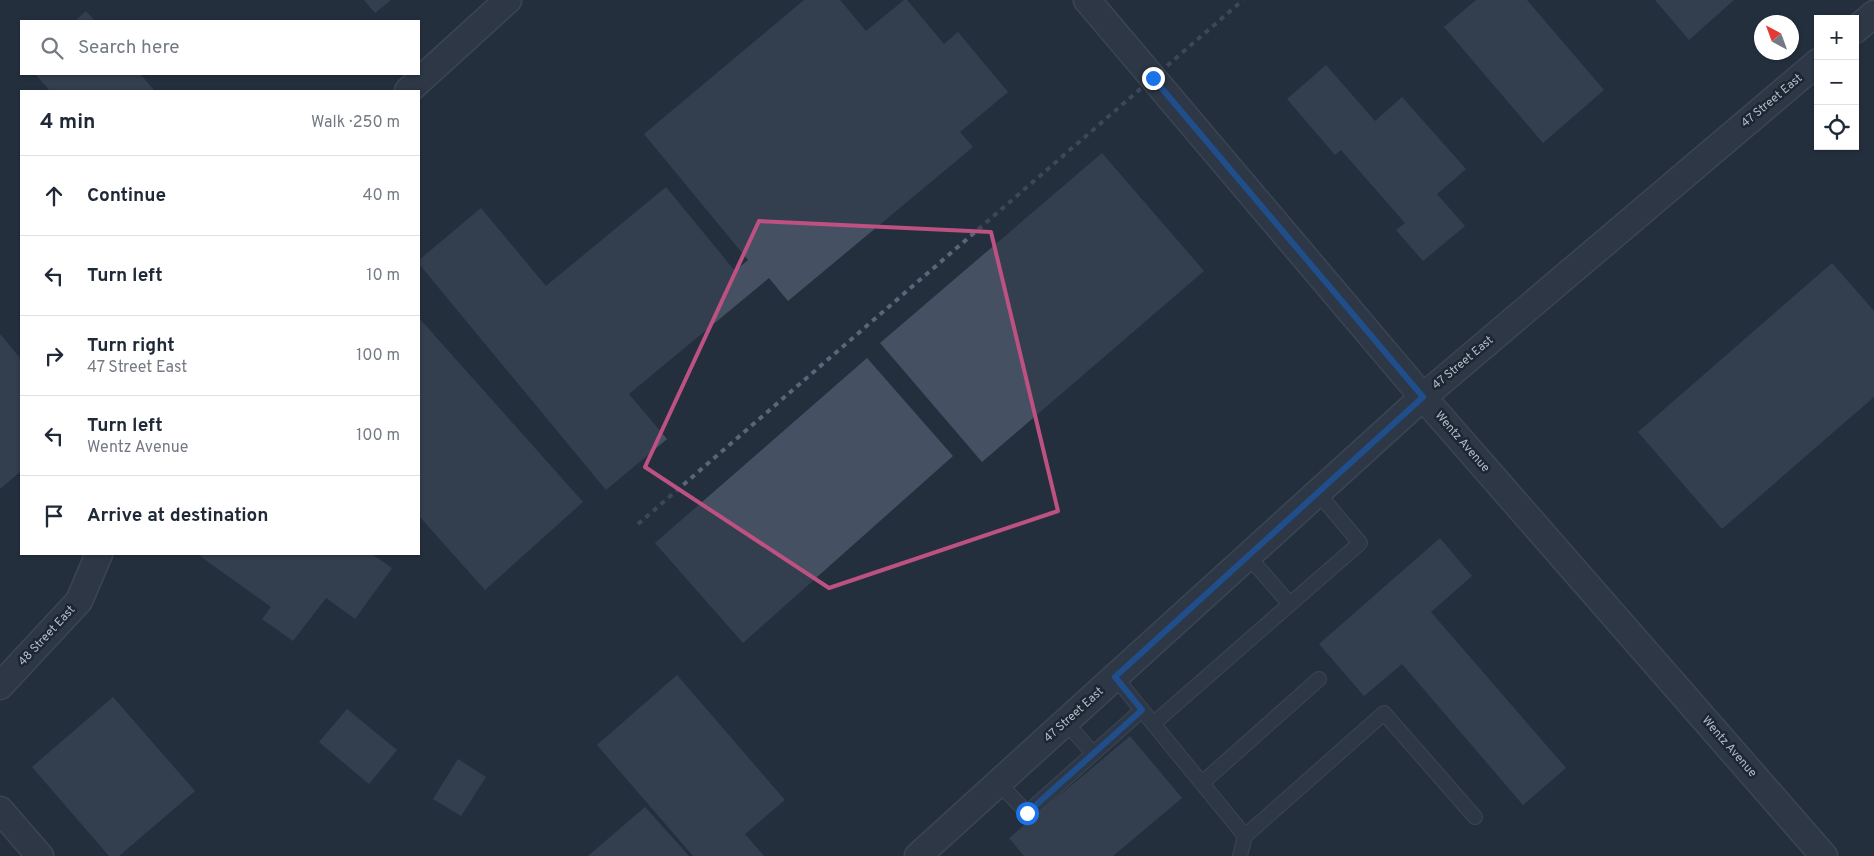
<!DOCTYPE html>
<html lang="en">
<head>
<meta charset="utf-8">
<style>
	body { margin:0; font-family:Overpass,sans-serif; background:#f6f6f7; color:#1f2937 }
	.controls { position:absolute; right:15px; top:15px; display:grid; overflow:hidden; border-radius:0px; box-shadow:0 1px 4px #0004 }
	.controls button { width:45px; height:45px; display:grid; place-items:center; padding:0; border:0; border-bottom:1px solid #e0e1e3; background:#fff; color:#1f2937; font:25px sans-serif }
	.compass { position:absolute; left:1754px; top:15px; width:45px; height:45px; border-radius:50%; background:#fff; box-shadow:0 1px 4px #0004; rotate:319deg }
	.stop { position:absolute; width:15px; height:15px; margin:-11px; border:4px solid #1a73e8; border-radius:50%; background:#fff }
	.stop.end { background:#1a73e8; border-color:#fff; box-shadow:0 1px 5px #0008 }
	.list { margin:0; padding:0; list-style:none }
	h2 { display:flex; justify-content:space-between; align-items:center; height:65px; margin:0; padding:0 20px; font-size:21px }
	h2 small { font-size:16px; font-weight:400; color:#747a83 }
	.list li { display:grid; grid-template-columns:32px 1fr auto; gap:15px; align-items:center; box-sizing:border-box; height:80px; padding:0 20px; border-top:1px solid #e0e1e3 }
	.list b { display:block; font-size:19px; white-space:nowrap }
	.list p { margin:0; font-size:16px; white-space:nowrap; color:#747a83 }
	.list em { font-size:16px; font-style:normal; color:#747a83 }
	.icon { flex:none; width:28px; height:28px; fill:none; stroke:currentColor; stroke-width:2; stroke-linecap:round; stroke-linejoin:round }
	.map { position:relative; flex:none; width:1874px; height:856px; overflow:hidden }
	.search { position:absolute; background:#fff; box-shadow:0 1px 4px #0004; left:20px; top:20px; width:400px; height:55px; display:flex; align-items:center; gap:12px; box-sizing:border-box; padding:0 18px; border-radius:0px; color:#747a83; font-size:19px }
	.panel { position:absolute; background:#fff; box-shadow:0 1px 4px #0004; left:20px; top:90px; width:400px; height:465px; border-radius:0px }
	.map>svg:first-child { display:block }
</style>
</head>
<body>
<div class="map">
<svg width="1874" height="856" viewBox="0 0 1874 856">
	<rect width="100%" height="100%" fill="#242f3e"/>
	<!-- building -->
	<path fill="#455162" d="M 364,0 L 391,0 L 375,13 Z
		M 804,0 L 840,0 L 866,31 L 904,0 L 907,0 L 944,44 L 958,32 L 1008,92 L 960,132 L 973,147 L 788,301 L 769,278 L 629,394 L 667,439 L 606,490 L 419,264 L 419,260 L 481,208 L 546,286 L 666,187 L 735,271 L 748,260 L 644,134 Z
		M 1476,0 L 1527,0 L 1604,90 L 1543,143 L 1444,27 Z
		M 1655,0 L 1734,0 L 1689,40 Z
		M 86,11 L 95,21 L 75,21 Z
		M 1326,65 L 1375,121 L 1402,97 L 1466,169 L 1437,194 L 1465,226 L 1423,261 L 1396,230 L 1405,223 L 1341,150 L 1335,155 L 1287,99 Z
		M 35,74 L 140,74 L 155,91 L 50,91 Z
		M 1102,153 L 1204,271 L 982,462 L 880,343 Z
		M 1832,263 L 1874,311 L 1874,397 L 1722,529 L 1638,432 Z
		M 419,318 L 583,502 L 485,590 L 419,516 Z
		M 0,334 L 21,359 L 21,471 L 0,489 Z
		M 867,358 L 953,456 L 743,643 L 655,543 Z
		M 1440,538 L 1472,576 L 1431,612 L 1566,768 L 1523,805 L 1402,664 L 1364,696 L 1319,644 Z
		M 197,554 L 372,554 L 392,568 L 355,619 L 326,598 L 293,641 L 262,619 L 271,607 Z
		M 677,675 L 785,800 L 745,834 L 764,856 L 693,856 L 597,745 Z
		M 113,697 L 195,791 L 119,856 L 109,856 L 32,767 Z
		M 347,709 L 397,750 L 369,784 L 319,742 Z
		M 1130,736 L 1182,798 L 1113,856 L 1024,856 L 1009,838 Z
		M 458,759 L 486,777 L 461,816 L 433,799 Z
		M 645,807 L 689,856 L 588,856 Z"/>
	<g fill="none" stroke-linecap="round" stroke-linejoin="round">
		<defs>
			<path id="service" d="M 1248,556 L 1289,603
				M 1115,677 L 1245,836 L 1384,713 L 1475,817
				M 1065,722 L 1093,753
				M 1153,724 L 1360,543 L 1318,493
				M 999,783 L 1027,813 L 1142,710
				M 1202,783 L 1319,679
				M 1240,856 L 1245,836"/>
			<path id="minor" d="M 1087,0 L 1423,397 L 1824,856
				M 1855,30 L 1874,14
				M 408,91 L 508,0
				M 0,686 L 79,601 L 99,554
				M 0,810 L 40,856
				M 918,856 L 1423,397 L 1818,62"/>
		</defs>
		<!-- service casing -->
		<use href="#service" stroke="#565f6c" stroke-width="16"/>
		<!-- minor casing -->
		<use href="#minor" stroke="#565f6c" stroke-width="29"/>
		<!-- service -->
		<use href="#service" stroke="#38414e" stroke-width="14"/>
		<!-- minor -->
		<use href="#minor" stroke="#38414e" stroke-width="26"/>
		<!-- rail -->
		<path stroke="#5a6575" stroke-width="4" stroke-dasharray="5 5" stroke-linecap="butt" d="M 638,524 L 1243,0"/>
	</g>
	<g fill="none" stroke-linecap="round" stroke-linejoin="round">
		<!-- route -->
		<path stroke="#1a73e8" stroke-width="6" d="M 1027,813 L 1142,710 L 1115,677 L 1423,397 L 1153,78"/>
	</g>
	<!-- marked area -->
	<path d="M0 0H1874V856H0ZM 759,221 L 991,232 L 1058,511 L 829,588 L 645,467 Z" fill="#242f3e" fill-opacity=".55" fill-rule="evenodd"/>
	<path fill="none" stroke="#bd5182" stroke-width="4" stroke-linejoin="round" d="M 759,221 L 991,232 L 1058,511 L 829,588 L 645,467 Z"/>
	<g text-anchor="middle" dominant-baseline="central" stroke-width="5" stroke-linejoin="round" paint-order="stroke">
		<!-- street labels -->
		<g font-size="12" fill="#b4bcc9" stroke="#1d2633">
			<text transform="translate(1772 101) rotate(-40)">47 Street East</text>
			<text transform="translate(1463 363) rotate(-40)">47 Street East</text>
			<text transform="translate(1462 442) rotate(49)">Wentz Avenue</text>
			<text transform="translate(47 636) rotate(-47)">48 Street East</text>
			<text transform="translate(1074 715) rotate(-42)">47 Street East</text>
			<text transform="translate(1729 747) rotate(49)">Wentz Avenue</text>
		</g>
	</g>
</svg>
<div class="controls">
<button>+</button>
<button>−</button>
<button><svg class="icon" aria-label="locate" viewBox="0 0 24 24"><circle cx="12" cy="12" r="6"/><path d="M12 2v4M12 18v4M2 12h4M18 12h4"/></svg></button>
</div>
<svg class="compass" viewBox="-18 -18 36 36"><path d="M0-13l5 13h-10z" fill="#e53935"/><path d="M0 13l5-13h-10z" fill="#747a83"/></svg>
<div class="stop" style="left:1027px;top:813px"></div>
<div class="stop end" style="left:1153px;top:78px"></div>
<div class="search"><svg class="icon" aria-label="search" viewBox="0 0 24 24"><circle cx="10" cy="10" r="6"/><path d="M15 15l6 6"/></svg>Search here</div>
<section class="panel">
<h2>4 min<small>Walk · 250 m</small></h2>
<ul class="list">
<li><svg class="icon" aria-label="ahead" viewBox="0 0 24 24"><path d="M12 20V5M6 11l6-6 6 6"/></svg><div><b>Continue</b></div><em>40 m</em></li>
<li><svg class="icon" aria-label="left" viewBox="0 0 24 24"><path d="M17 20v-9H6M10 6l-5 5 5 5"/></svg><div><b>Turn left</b></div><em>10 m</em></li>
<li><svg class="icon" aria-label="right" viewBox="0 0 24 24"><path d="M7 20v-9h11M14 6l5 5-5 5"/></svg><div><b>Turn right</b><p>47 Street East</p></div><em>100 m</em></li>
<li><svg class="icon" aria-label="left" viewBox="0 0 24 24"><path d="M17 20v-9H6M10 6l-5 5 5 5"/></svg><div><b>Turn left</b><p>Wentz Avenue</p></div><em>100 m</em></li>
<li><svg class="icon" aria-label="arrive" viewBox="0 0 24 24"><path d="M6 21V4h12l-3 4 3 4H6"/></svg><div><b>Arrive at destination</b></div></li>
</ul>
</section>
</div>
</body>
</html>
